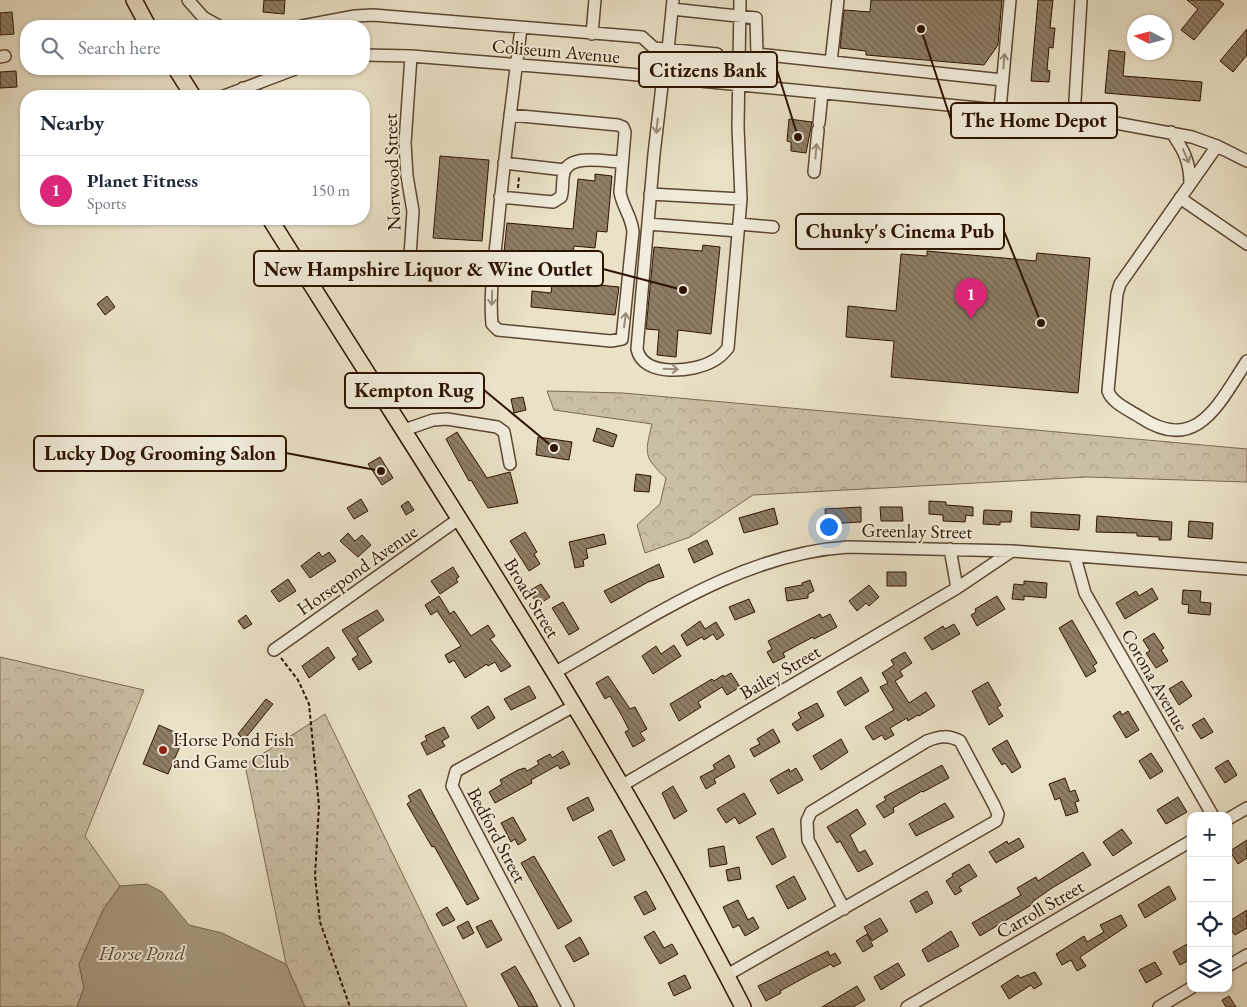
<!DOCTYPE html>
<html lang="en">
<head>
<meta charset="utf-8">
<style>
	body { margin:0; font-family:"EB Garamond",serif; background:#f2f2f3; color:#1f2937 }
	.controls { position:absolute; right:15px; bottom:15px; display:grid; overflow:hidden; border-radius:10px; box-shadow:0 1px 4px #0004 }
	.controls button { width:45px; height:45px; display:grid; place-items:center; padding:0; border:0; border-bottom:1px solid #e0e1e3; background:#fff; color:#1f2937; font:25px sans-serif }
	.compass { position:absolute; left:1127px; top:15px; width:45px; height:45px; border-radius:50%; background:#fff; box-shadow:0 1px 4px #0004; rotate:276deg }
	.you { position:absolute; left:828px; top:526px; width:18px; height:18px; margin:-12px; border:4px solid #fff; border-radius:50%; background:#1a73e8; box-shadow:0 0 0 8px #1a73e833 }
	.badge { display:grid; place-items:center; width:32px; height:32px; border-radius:50%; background:#db2777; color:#fff; font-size:16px; font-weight:700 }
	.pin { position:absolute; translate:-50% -41px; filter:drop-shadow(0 1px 2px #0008) }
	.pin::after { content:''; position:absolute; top:26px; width:18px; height:15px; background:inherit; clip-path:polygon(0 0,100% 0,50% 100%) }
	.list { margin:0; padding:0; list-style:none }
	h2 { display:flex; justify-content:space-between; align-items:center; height:65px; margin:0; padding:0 20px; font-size:21px }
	h2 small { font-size:16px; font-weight:400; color:#747a83 }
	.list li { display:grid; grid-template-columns:32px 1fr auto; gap:15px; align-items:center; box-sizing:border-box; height:70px; padding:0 20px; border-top:1px solid #e0e1e3 }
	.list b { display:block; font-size:19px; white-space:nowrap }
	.list p { margin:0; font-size:16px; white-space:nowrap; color:#747a83 }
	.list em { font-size:16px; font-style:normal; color:#747a83 }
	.icon { flex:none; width:28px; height:28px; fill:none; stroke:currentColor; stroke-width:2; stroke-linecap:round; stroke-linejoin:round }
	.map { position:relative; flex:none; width:1247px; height:1007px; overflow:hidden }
	.search { position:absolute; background:#fff; box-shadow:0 1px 4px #0004; left:20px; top:20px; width:350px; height:55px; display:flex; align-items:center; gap:12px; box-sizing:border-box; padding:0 18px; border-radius:20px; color:#747a83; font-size:19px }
	.panel { position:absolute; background:#fff; box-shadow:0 1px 4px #0004; left:20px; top:90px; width:350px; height:135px; border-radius:20px }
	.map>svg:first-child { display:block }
</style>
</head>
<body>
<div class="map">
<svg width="1247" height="1007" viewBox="0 0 1247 1007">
	<defs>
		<pattern id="forest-crowns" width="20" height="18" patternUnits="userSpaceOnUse" patternTransform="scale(1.25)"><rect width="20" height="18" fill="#cabea5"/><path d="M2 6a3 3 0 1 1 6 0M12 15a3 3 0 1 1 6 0" fill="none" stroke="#aea28c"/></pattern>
		<pattern id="building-back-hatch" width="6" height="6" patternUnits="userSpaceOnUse" patternTransform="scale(1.25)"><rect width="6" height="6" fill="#8f7e67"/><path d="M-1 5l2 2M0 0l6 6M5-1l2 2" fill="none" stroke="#756652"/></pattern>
	</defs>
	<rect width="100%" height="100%" fill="#eae1c7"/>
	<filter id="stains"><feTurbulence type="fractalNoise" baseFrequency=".004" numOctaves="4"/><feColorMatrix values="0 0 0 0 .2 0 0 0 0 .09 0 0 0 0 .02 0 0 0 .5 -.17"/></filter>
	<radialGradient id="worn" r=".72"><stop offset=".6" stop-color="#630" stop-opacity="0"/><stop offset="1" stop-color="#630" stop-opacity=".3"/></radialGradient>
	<!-- forest -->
	<path fill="url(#forest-crowns)" stroke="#7c6852" d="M 547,391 L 623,393 L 1247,449 L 1247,482 L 1087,477 L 753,495 L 690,537 L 645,553 L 637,525 L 660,504 L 666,478 C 643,457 645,453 652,424 L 554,410 Z
		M 0,657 L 144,690 L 85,836 L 120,886 L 103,910 L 79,964 L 84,988 L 77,1007 L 0,1007 Z
		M 325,714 L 467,1007 L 305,1007 L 286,964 L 245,765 Z"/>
	<!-- water -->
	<path fill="#aa9b83" stroke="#78654f" d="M 147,884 L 162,892 L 189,925 L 222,933 L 286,964 L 305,1007 L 77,1007 L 84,988 L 79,964 L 103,910 L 120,886 Z"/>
	<!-- building -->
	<path fill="url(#building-back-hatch)" stroke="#2d1300" d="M 264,0 L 285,0 L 284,14 L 263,12 Z
		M 871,0 L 1002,0 L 998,45 L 984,65 L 866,55 L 866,51 L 840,48 L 844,10 L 870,12 Z
		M 1038,0 L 1053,0 L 1050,28 L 1055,28 L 1053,48 L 1049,47 L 1047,70 L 1050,71 L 1049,82 L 1031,81 Z
		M 1187,0 L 1219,0 L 1224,4 L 1194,40 L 1181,30 L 1198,9 Z
		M 12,12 L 14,34 L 0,35 L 0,13 Z
		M 1247,29 L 1247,55 L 1233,72 L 1220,61 Z
		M 1109,50 L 1125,52 L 1123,76 L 1202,82 L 1200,101 L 1105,93 Z
		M 16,71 L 17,87 L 0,88 L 0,72 Z
		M 789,119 L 812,122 L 806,153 L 791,151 L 791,142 L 787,141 Z
		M 440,156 L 489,160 L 482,241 L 433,238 Z
		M 595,174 L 612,176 L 607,232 L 597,231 L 595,248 L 574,246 L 570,282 L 619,287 L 615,315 L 531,307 L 532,291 L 551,293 L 555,257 L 504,252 L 507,223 L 573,229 L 578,179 L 595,181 Z
		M 703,245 L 720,247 L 711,334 L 678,330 L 676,357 L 657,355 L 659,330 L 646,329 L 654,247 L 702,251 Z
		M 927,251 L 1036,261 L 1037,253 L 1090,258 L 1078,393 L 891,377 L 894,341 L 846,337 L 848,306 L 896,311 L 901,254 L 927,256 Z
		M 107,296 L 115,307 L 105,315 L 97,304 Z
		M 523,397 L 526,410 L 514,413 L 511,399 Z
		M 597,428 L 617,435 L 613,447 L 593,441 Z
		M 457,432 L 487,478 L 510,472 L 518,503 L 488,508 L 471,480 L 469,481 L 446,439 Z
		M 538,437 L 572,442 L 569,460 L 536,455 Z
		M 380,457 L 393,478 L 382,485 L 368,464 Z
		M 636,474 L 651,476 L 649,492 L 634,491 Z
		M 361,499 L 368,511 L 354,519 L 347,508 Z
		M 408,501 L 414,510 L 406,515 L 401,506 Z
		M 929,501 L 946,502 L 946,505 L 973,507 L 973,516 L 966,515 L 965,522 L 943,521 L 943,515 L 929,514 Z
		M 861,507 L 861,522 L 826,524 L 825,509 Z
		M 880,507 L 902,507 L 903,521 L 881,521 Z
		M 774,508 L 778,524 L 744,533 L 739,518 Z
		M 984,510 L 1012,511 L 1011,522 L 1000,522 L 1000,525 L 983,524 Z
		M 1031,512 L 1080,515 L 1079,530 L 1031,527 Z
		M 1097,516 L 1172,522 L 1171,540 L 1159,540 L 1159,537 L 1137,536 L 1137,533 L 1096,532 Z
		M 1189,521 L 1213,523 L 1212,539 L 1188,537 Z
		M 525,532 L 537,552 L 534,554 L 540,564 L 529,571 L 510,541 Z
		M 348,533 L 355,541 L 362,535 L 371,545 L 358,557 L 340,541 Z
		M 604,534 L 606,544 L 586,549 L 588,558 L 583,560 L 584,566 L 575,568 L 569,542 Z
		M 707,540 L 713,554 L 694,563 L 688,549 Z
		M 319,552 L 322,557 L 329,552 L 336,561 L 310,578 L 301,566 Z
		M 659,564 L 664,577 L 648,582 L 611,603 L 604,591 Z
		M 453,567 L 459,577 L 456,579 L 458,582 L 440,594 L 431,581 Z
		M 887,572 L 906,572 L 906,586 L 887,586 Z
		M 288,579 L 296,591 L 279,602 L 271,591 Z
		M 810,580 L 814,591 L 808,594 L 808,598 L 787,601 L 785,588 L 802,585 L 802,583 Z
		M 1024,581 L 1047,583 L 1046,598 L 1024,596 L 1024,600 L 1012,599 L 1014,584 L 1024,585 Z
		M 541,584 L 550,597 L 538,605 L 529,591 Z
		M 869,585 L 879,597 L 869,606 L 866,603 L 857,611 L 849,601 Z
		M 1152,588 L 1158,599 L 1125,619 L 1116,603 L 1136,591 L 1139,596 Z
		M 1183,590 L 1201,591 L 1200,602 L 1211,603 L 1210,615 L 1188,613 L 1189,605 L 1182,604 Z
		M 439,596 L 450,614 L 454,611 L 471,636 L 488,625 L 495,636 L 490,639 L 511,666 L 501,672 L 495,662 L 488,666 L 487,664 L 465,678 L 454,660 L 449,663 L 445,655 L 461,646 L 437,611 L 431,615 L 425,605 Z
		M 997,596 L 1005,609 L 977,626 L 971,615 L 976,612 L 975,609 Z
		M 749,599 L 755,612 L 735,620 L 729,607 Z
		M 563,602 L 579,629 L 569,635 L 552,608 Z
		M 377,610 L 384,620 L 357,638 L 372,662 L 359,670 L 352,659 L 358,655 L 342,630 Z
		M 820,614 L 822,618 L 830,614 L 837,627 L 814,639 L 813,637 L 783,653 L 785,657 L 773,663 L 767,652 L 772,649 L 768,641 Z
		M 246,615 L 252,624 L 244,629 L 238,621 Z
		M 1072,620 L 1097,663 L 1093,666 L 1096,671 L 1086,677 L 1059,628 Z
		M 700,621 L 705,629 L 716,622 L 724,635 L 717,640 L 713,634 L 704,640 L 702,637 L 687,646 L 681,635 Z
		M 954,624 L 960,634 L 932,650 L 924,638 L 943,626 L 945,629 Z
		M 1154,633 L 1164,648 L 1161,650 L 1168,661 L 1156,668 L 1146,653 L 1150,651 L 1143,640 Z
		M 674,645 L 681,656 L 653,674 L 642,656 L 656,646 L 661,654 Z
		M 328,647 L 335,658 L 309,678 L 302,666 Z
		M 905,652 L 912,663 L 900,671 L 903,676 L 895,681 L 909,703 L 926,692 L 935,706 L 919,716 L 918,715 L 908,721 L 907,718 L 890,728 L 894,735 L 885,740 L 882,735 L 873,740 L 865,727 L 894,710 L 880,687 L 888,683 L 882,673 L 894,665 L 891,660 Z
		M 731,673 L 740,687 L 727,695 L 722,687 L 698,702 L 701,707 L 679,721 L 670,704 L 712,679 L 714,681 L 723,675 L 724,677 Z
		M 608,676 L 630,709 L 635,707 L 647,729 L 640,733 L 645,740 L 633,747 L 625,732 L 629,730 L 622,716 L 610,696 L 605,699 L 596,683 Z
		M 861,677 L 869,691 L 845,706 L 837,692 Z
		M 1182,681 L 1192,696 L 1179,705 L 1169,689 Z
		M 988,682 L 1001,705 L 997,707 L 1003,716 L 989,725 L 972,691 Z
		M 529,686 L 536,698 L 511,710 L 504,699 Z
		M 266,699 L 273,704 L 244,740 L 238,734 Z
		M 817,703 L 824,716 L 797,731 L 792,724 L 801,718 L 798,713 Z
		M 488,706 L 495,718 L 478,729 L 471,717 Z
		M 1120,711 L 1122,715 L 1128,711 L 1139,730 L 1126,738 L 1113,716 Z
		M 1204,718 L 1213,732 L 1201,739 L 1192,725 Z
		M 159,725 L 181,735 L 178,743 L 181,744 L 168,774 L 143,764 Z
		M 444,727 L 449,737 L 442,741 L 445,746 L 427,755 L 421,743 L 427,740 L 425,736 Z
		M 773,729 L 780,742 L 754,757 L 750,749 L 760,744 L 757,739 Z
		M 841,739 L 848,752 L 821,770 L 813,756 Z
		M 1007,740 L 1021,767 L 1012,773 L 1005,763 L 1002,765 L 992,749 Z
		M 563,751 L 570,764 L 560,769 L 558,765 L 531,780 L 532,783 L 495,803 L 489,792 L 502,784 L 500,780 L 518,770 L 525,768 L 527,771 L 539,764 L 537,761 L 550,754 L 552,758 Z
		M 1151,753 L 1163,771 L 1150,779 L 1139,761 Z
		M 729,755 L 735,767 L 714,779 L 716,783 L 706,789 L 700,777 L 715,769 L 713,765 Z
		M 1228,760 L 1237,775 L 1225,783 L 1215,768 Z
		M 942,765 L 949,778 L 923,792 L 922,791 L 893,808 L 894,812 L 884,818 L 876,806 L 886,800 L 884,797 Z
		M 796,768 L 803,780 L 778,794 L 770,780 L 789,769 L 790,772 Z
		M 1065,778 L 1070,792 L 1075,790 L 1079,801 L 1075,802 L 1078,812 L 1066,816 L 1060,798 L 1055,800 L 1049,784 Z
		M 673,786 L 687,811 L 674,819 L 662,793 Z
		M 420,789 L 479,899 L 467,905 L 434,846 L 432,847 L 407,804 L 411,801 L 408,796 Z
		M 744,793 L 756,814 L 739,824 L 735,817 L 726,823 L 717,809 Z
		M 588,797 L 594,810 L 573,821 L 567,808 Z
		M 1178,797 L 1187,812 L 1166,824 L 1157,810 Z
		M 945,803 L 954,817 L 916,836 L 909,824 Z
		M 857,809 L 866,824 L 850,835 L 859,853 L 865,850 L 873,864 L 858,872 L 840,841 L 837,843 L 827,827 Z
		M 513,817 L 526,840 L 518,845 L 515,839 L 511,842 L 501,823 Z
		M 773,828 L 786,857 L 772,865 L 756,837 Z
		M 1122,829 L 1132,843 L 1113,856 L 1103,842 Z
		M 611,830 L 625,860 L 613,866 L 598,837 Z
		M 1019,838 L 1024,847 L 996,863 L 989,852 L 1007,841 L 1008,844 Z
		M 1247,840 L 1247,858 L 1238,864 L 1230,851 Z
		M 724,846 L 727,864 L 710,867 L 708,849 Z
		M 1083,852 L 1091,865 L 1052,888 L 1032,902 L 1033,904 L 980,936 L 972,923 L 1021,895 L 1017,888 L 1036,877 L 1038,881 Z
		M 534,856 L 572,921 L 558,929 L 521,863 Z
		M 969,864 L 977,876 L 959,887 L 962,891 L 955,895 L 946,881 L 953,876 L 952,874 Z
		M 739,867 L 741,879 L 728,881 L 726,870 Z
		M 794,876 L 806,899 L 788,909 L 776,886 Z
		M 1169,886 L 1176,899 L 1145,918 L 1138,905 Z
		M 646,891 L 656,909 L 644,915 L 634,897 Z
		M 927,891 L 933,903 L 916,913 L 910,901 Z
		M 738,900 L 748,920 L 753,917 L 759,928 L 745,936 L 739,925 L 733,928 L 723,907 Z
		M 447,907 L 455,920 L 443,926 L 436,914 Z
		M 1247,910 L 1247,928 L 1235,935 L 1232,931 L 1228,934 L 1228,922 Z
		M 1121,915 L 1127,926 L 1080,957 L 1086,966 L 1077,971 L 1071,960 L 1062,965 L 1056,954 L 1084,936 L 1087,942 L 1104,932 L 1100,925 Z
		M 880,918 L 888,931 L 872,941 L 864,927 Z
		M 491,920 L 502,940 L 487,948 L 476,927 Z
		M 468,921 L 474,933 L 463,939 L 457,927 Z
		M 654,931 L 664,948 L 672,944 L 678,954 L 660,964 L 644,937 Z
		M 951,931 L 959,946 L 928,962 L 922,950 Z
		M 867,934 L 873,946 L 863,952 L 856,941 Z
		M 580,937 L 589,954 L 574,962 L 565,946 Z
		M 1191,942 L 1191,959 L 1180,965 L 1173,952 Z
		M 828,951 L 830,956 L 835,953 L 841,963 L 833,967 L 831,964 L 813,973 L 780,991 L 781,993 L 766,1001 L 758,986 Z
		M 1155,962 L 1162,974 L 1146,983 L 1139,970 Z
		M 898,963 L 905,975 L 881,990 L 874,977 Z
		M 515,966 L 531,993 L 538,1007 L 519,1007 L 501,974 Z
		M 1035,972 L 1042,984 L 1034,989 L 1031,985 L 1009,999 L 1001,986 L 1018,975 L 1020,978 Z
		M 685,975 L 691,988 L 674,996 L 668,983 Z
		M 857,986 L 865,1000 L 853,1007 L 822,1007 Z
		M 1229,996 L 1236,1007 L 1226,1007 L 1222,1000 Z"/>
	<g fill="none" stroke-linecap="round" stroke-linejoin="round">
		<defs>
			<path id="minor" d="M 188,0 L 203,17 L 219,26
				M 672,9 L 756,18 L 757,54 L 1003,80
				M 302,26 L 355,16 L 373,15 L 642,37 L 654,48 L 717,54
				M 592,34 L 595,0
				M 668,50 L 673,0
				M 364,55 L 411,56 L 607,72 L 1094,119 L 1192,137 L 1217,146 L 1247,161
				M 0,57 L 5,56
				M 831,62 L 838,0
				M 663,77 L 654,154 L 637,349 C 643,378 694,372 713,361 C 719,358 724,353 728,348 L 741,199 L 738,127 L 740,0
				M 243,88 L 259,96
				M 224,96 L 295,69
				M 1000,109 L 1010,0
				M 510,115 L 618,125 L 623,127 L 625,132 L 620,192 C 622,206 632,217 633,232 L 622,339 L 611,341 L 498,330 L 492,324 C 489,291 495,257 498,225 C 504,159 513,94 521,28
				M 1074,117 L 1081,0
				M 819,123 L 822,93
				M 1171,132 C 1184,150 1190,162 1190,184
				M 1217,146 L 1120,284 L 1117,294 L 1108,391 C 1112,403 1129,410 1140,417 C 1197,455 1219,403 1247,361
				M 504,163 L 565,170
				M 814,172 L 818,130
				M 650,194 L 741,199
				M 500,197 L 553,202 L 561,197 C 564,189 561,178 565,170 C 573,154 608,162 622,162
				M 1180,198 L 1247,244
				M 648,224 L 738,231
				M 739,224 L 773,227
				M 410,256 L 413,211 L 407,176 L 405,143 L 411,56
				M 404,430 L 433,420 L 447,419 L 497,427 L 504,432 L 510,464
				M 950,549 L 957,588
				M 1075,557 L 1085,593 L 1213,816
				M 274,650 L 460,518
				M 554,673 C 647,621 739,554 848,547 L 1012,551 L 1247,569
				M 621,786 L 957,588 L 1012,551
				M 1228,819 L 1247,808
				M 1228,966 L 1247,955
				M 727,975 L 996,821 L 998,814 L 994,805 L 960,741 C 948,735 940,736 927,741 L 811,812 L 807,821 L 808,840 L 844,909
				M 568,1007 L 452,786 L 456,771 L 574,706
				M 907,1007 L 1191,841
				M 1159,1007 L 1191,988"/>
			<path id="major" d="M 134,0 L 148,26
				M 176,69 L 193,96
				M 270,219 C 432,478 603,734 743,1007"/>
		</defs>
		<!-- minor casing -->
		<use href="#minor" stroke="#5c4632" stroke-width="14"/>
		<!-- major casing -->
		<use href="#major" stroke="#2d1300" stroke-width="18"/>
		<!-- path -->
		<path stroke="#2d1300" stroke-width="2" stroke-dasharray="4 2.5" stroke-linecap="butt" d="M 518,188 L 519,176
			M 281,658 L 298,680 L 309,704 L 319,806 L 315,876 L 320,922 L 350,1007"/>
		<!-- minor -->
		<use href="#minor" stroke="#f1ecdb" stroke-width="11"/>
		<!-- major -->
		<use href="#major" stroke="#eae1c7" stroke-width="15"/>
	</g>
	<!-- one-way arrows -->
	<defs><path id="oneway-shaft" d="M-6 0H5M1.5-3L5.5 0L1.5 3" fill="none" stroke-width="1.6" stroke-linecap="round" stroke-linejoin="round" transform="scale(1.25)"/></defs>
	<g stroke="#998a78">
		<use href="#oneway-shaft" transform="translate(1004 61) rotate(-85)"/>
		<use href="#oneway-shaft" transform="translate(657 126) rotate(96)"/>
		<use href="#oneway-shaft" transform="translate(816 151) rotate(-85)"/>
		<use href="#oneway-shaft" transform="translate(1186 156) rotate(66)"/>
		<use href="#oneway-shaft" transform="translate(492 298) rotate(92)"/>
		<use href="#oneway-shaft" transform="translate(625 320) rotate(-83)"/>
		<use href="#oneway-shaft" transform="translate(671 369) rotate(2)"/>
	</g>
	<!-- markers -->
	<circle fill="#8f2418" stroke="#f1ecdb" stroke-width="2" cx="163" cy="750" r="5"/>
	<g text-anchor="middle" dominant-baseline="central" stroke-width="4" stroke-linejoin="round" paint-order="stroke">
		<!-- street labels -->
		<g font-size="19" fill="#2d1300" stroke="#f1ecdb">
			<text transform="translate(556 51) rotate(5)">Coliseum Avenue</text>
			<text transform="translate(392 172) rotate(-92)">Norwood Street</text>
			<text transform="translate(917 531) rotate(1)">Greenlay Street</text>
			<text transform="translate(357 570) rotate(-35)">Horsepond Avenue</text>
			<text transform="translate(532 598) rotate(59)">Broad Street</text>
			<text transform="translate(780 672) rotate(-30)">Bailey Street</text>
			<text transform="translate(1155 680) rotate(60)">Corona Avenue</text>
			<text transform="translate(497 835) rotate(62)">Bedford Street</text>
			<text transform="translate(1040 909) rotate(-30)">Carroll Street</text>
		</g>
		<!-- poi labels -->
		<g font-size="19" fill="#2d1300" stroke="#f1ecdb" text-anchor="start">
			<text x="173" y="739">Horse Pond Fish<tspan x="173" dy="22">and Game Club</tspan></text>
		</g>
		<!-- water labels -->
		<g font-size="20" font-style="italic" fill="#5f4934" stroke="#f1ecdb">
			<text x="142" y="953">Horse Pond</text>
		</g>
	</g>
	<!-- callouts -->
	<path fill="none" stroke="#2d1300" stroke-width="2" d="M798 137L777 70M921 29L951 120M1041 323L1004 231M683 290L603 269M554 448L484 390M381 471L286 453"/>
	<g fill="#2d1300" stroke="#f1ecdb" stroke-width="2">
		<circle cx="798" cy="137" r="5"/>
		<circle cx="921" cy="29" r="5"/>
		<circle cx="1041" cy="323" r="5"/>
		<circle cx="683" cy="290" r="5"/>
		<circle cx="554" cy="448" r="5"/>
		<circle cx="381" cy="471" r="5"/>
	</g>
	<g fill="#f1ecdb" stroke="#2d1300" stroke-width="2">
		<rect x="639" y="52" width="138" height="35" rx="5"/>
		<rect x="951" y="103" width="166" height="35" rx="5"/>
		<rect x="796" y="214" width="208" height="35" rx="5"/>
		<rect x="254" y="251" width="349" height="35" rx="5"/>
		<rect x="345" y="373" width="139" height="35" rx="5"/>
		<rect x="34" y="436" width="252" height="35" rx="5"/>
	</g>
	<g font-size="20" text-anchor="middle" font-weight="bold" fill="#2d1300">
		<text x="708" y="77">Citizens Bank</text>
		<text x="1034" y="127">The Home Depot</text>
		<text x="900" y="238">Chunky's Cinema Pub</text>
		<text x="428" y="276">New Hampshire Liquor &amp; Wine Outlet</text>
		<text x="414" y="397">Kempton Rug</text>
		<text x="160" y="460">Lucky Dog Grooming Salon</text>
	</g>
	<rect width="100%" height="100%" filter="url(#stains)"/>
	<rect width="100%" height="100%" fill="url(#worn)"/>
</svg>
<div class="controls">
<button>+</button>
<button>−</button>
<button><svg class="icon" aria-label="locate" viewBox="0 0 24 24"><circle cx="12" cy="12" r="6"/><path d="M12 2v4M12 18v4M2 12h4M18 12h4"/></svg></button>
<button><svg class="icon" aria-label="layers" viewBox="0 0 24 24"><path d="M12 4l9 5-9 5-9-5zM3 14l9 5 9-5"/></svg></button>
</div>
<svg class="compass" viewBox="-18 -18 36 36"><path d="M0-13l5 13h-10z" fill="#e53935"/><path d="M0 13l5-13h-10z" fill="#747a83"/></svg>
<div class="you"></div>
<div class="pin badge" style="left:971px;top:319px">1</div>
<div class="search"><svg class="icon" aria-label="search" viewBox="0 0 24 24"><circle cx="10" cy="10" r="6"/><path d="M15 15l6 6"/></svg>Search here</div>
<section class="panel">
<h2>Nearby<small></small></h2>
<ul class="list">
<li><span class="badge">1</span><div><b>Planet Fitness</b><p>Sports</p></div><em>150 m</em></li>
</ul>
</section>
</div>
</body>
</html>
